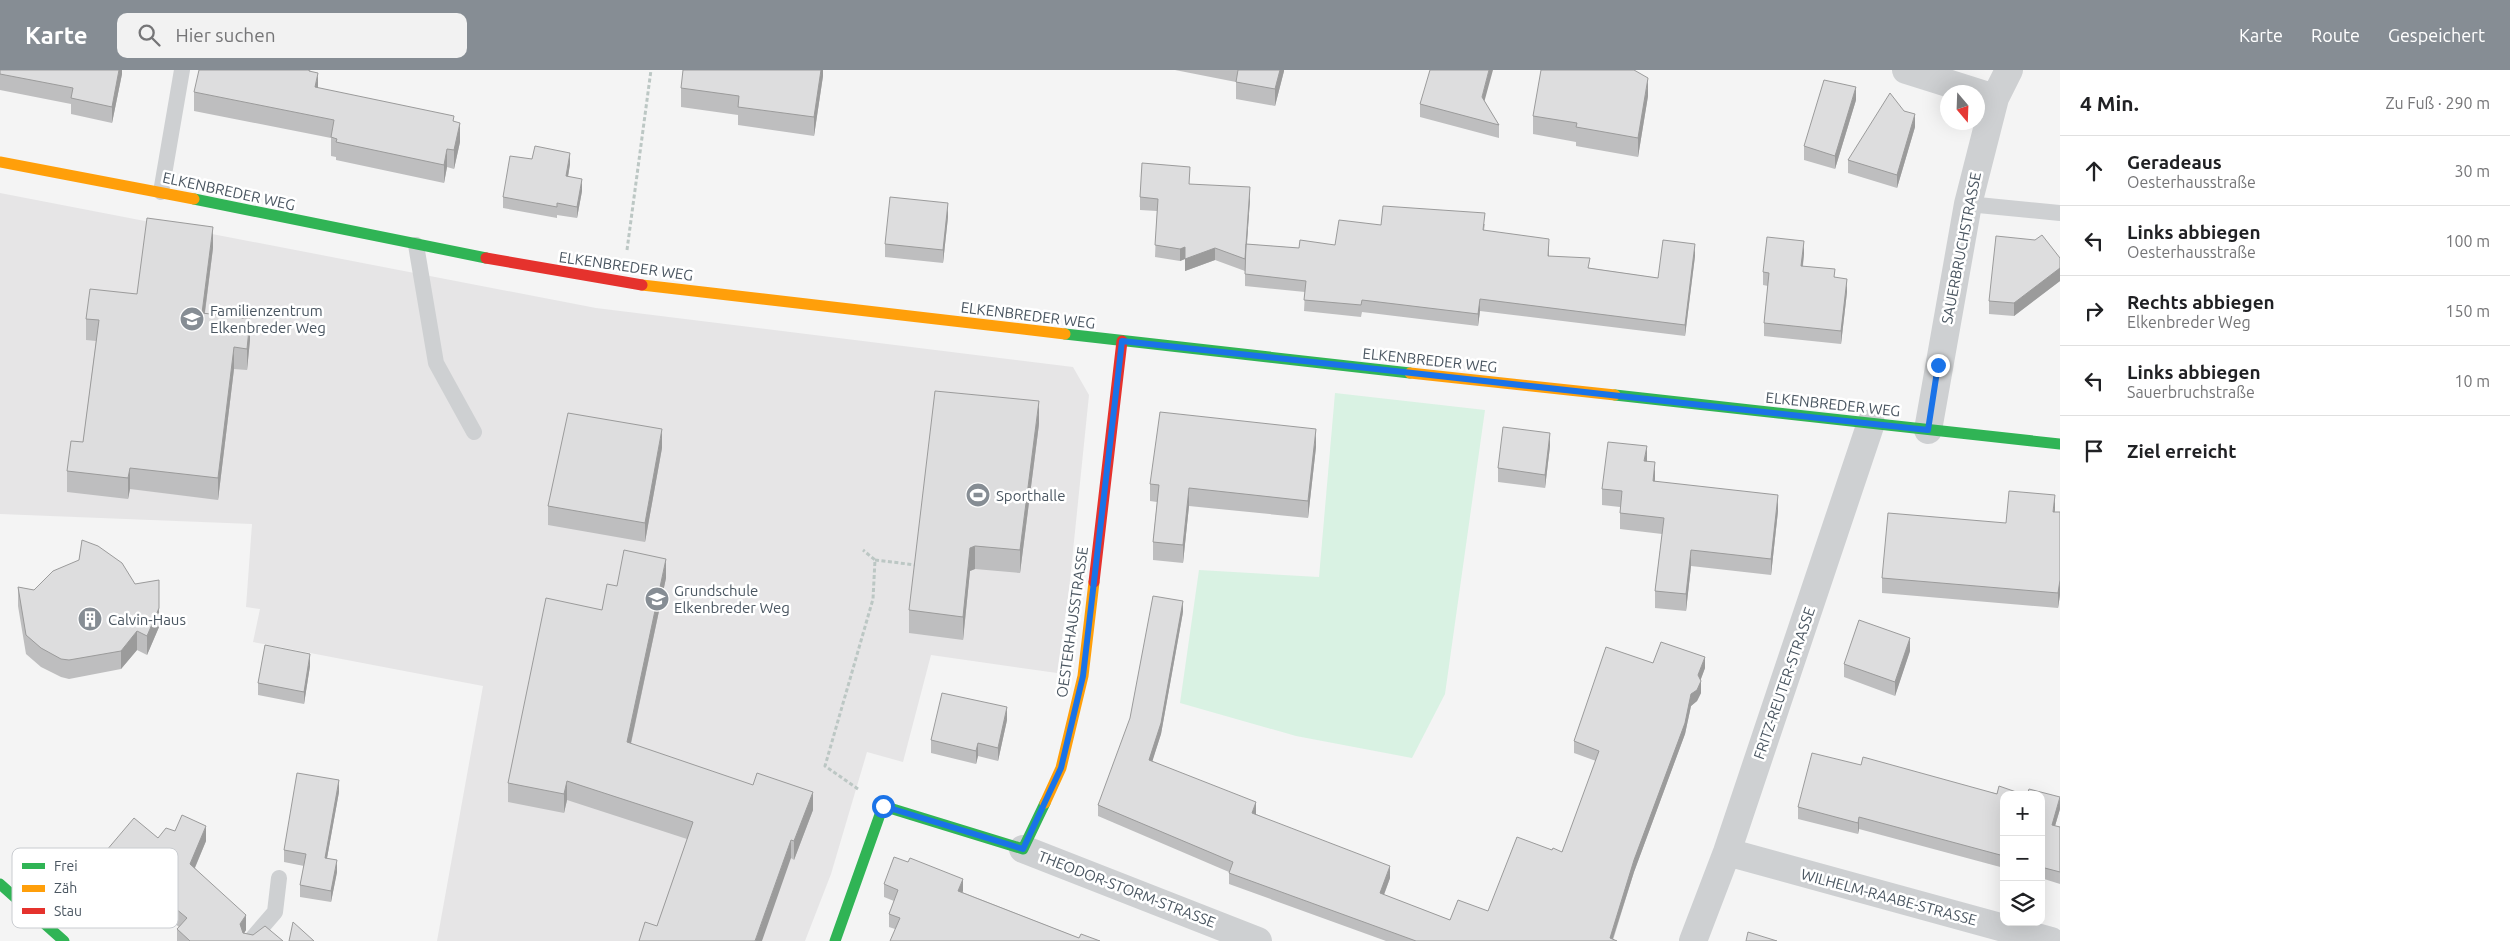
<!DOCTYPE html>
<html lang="de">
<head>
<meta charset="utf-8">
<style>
	body { margin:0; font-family:Ubuntu,sans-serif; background:#f2f2f2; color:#202124 }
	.controls { position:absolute; right:15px; bottom:15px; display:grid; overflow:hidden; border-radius:10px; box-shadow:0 5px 20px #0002 }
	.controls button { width:45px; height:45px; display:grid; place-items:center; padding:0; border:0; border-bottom:1px solid #e0e0e0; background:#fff; color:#202124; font:25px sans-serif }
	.compass { position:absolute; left:1940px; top:15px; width:45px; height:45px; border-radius:50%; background:#fff; box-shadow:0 5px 20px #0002; rotate:161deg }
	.stop { position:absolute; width:15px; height:15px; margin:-11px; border:4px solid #1a73e8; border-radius:50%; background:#fff }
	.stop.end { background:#1a73e8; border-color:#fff; box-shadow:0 1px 5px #0008 }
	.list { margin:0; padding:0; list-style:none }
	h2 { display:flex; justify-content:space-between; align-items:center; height:65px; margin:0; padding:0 20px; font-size:21px }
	h2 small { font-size:16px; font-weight:400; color:#757577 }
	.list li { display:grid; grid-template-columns:32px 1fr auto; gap:15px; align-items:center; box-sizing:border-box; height:70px; padding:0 20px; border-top:1px solid #e0e0e0 }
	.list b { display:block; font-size:19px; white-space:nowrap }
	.list p { margin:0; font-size:16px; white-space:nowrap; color:#757577 }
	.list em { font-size:16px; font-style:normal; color:#757577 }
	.icon { flex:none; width:28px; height:28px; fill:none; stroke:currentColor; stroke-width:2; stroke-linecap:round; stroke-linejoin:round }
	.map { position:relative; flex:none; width:2060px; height:871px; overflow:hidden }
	header { display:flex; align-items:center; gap:30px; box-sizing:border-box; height:70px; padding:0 25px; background:#868d94; color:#fff }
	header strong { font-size:24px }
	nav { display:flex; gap:28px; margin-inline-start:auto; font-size:18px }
	.search { width:350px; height:45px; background:#f2f2f2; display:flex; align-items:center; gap:12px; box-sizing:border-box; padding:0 18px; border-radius:10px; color:#757577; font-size:19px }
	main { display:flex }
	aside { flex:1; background:#fff }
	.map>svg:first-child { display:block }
</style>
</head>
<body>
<header>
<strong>Karte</strong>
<div class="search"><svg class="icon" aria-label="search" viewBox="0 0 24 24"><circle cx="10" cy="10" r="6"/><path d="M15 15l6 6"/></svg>Hier suchen</div>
<nav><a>Karte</a><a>Route</a><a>Gespeichert</a></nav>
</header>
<main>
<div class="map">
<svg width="2060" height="871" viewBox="0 0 2060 871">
	<rect width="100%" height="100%" fill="#f4f4f4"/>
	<!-- education -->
	<path fill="#e6e5e6" d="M 0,123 L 596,238 L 1073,297 L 1089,325 L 1069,520 L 1057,603 L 931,585 L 903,692 L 867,682 L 831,804 L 805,871 L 437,871 L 483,616 L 253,572 L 260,539 L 246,537 L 252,454 L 0,444 Z"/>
	<!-- green -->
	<path fill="#d9f2e3" d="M 1335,323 L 1485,340 L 1445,624 L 1412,688 L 1296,666 L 1180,633 L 1199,500 L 1319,507 Z"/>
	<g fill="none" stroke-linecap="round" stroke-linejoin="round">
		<!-- path -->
		<path stroke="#bcc7c4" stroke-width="3" stroke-dasharray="4 2.5" stroke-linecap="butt" d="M 627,180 L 651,0
			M 875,490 L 916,495
			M 858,719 L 825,696 L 873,529 L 875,490 L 863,480"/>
		<!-- lane -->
		<path stroke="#ced0d2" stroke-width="16" d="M 161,122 L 182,0
			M 1968,134 L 2060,143
			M 416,175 L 436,293 L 474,362
			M 250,871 L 275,842 L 279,808"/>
		<!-- street -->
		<path stroke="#ced0d2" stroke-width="28" d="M 1906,0 L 1995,28
			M 1928,360 L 1968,134 L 1995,28 L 2009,0
			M 1023,779 L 1258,871
			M 1727,782 L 2051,871
			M 1693,871 L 1727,782 L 1871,353"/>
		<!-- fast -->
		<path stroke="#30b455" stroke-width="11" d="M 194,129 L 486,188
			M 1065,264 L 1410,303
			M 1615,325 L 2060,374
			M 0,814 L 64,871
			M 835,871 L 883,736 L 1023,779 L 1045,733"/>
		<!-- slow -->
		<path stroke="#ff9f0a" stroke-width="11" d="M 0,92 L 194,129
			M 642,215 L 1065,264
			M 1410,303 L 1615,325
			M 1045,733 L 1061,698 L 1083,606 L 1094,512"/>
		<!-- jam -->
		<path stroke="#e5322d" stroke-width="11" d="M 486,188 L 642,215
			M 1094,512 L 1122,271"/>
	</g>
	<!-- wall -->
	<path fill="#bebebf" d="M 0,0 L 122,0 L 122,4 L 112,53 L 71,44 L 71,34 L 0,20 Z
		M 310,0 L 318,18 L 454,52 L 460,72 L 454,99 L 447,97 L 444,113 L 336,90 L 336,87 L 331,86 L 331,68 L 194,41 L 194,22 Z
		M 823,0 L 823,6 L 814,66 L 738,55 L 738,45 L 681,37 L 681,18 Z
		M 1175,0 L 1284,0 L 1284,1 L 1275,36 L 1236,29 L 1236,12 Z
		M 1648,26 L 1638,87 L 1576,76 L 1576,72 L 1533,64 L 1533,46 Z
		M 1856,30 L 1835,99 L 1804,90 L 1804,76 Z
		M 1484,31 L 1499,55 L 1499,68 L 1420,47 L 1420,34 Z
		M 1904,41 L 1915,57 L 1897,118 L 1848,103 L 1848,90 Z
		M 532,89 L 570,94 L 568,107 L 582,121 L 577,148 L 557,145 L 557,148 L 503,138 L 503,127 Z
		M 1190,114 L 1250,129 L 1247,174 L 1299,178 L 1335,175 L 1381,155 L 1485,154 L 1484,160 L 1549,180 L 1549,186 L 1590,198 L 1658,208 L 1695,186 L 1685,266 L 1480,241 L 1478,256 L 1362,242 L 1361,247 L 1304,241 L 1305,222 L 1245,216 L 1245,201 L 1215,190 L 1185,201 L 1185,189 L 1180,191 L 1155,187 L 1157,141 L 1140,140 L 1140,127 Z
		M 948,147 L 943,193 L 885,187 L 885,174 Z
		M 213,178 L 205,243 L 250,270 L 247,300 L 234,299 L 218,430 L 130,419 L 128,429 L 67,422 L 67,401 L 83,372 L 96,271 L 86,270 L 86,249 L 137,224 Z
		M 1804,184 L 1803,196 L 1835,207 L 1847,222 L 1841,274 L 1764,266 L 1764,253 L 1768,216 L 1763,215 L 1763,202 Z
		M 2060,188 L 2060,211 L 2014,246 L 1989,244 L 1989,231 Z
		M 1039,354 L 1020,503 L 975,499 L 970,501 L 963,570 L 909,563 L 909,540 Z
		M 1550,376 L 1545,418 L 1498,412 L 1498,398 Z
		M 1316,377 L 1308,448 L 1189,436 L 1183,493 L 1153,490 L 1153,472 L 1157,432 L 1150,431 L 1150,414 Z
		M 662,378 L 645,472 L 548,455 L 548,436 Z
		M 1647,392 L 1655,411 L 1778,441 L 1771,505 L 1691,496 L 1686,541 L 1655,538 L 1655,521 L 1662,464 L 1620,459 L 1620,437 L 1602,435 L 1602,419 Z
		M 2055,442 L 2060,442 L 2060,525 L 2058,538 L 1882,523 L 1882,508 L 2006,453 Z
		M 666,508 L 631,674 L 813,740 L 794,790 L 791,788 L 657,856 L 687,769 L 567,730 L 564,743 L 508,732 L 508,713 L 617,516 Z
		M 18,517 L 34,520 L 159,557 L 147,585 L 137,580 L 121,599 L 69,609 L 61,607 L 41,597 L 26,584 L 18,536 Z
		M 1183,542 L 1161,664 L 1152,691 L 1256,744 L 1390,808 L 1384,825 L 1450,850 L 1488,841 L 1552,780 L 1562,782 L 1596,691 L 1574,683 L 1574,671 L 1653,593 L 1705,598 L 1700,611 L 1701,623 L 1697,631 L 1691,636 L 1685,664 L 1634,802 L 1613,870 L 1617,871 L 1386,871 L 1229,814 L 1229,802 L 1098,746 L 1098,735 Z
		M 1910,581 L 1895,626 L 1844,607 L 1844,594 Z
		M 310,596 L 304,634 L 258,625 L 258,613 Z
		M 1007,650 L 998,691 L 978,686 L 976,694 L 931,683 L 931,670 Z
		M 1861,695 L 2004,725 L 2004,798 L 1859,759 L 1858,764 L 1798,749 L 1798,737 Z
		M 339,722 L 327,788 L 337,802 L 331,832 L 300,827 L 300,815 L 304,796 L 284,792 L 284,780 Z
		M 2041,725 L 2060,739 L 2055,756 L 2060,757 L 2060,814 L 2041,808 Z
		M 175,761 L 206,771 L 195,798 L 246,860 L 244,863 L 283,871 L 177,871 L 177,859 L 179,857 L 106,796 L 106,781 L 158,768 Z
		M 884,814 L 963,821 L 962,822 L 1079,868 L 1100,871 L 895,859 L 889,857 L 889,844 L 894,831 L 884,827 Z"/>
	<!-- shaded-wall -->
	<path fill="#9b9b9b" d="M 119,0 L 122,0 L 122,4 L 112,53 L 112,37 Z
		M 821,0 L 823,0 L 823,6 L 814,66 L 814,47 Z
		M 1280,0 L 1284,0 L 1284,1 L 1275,36 L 1275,19 Z
		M 1489,0 L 1493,0 L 1482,40 L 1482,27 Z
		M 318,3 L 318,21 L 315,17 Z
		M 1648,8 L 1648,26 L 1638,87 L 1638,68 Z
		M 1856,17 L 1856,30 L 1835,99 L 1835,86 Z
		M 1915,44 L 1915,57 L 1897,118 L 1897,105 Z
		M 460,53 L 460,72 L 454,99 L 454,80 Z
		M 447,79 L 447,97 L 444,113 L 444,95 Z
		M 570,83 L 570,94 L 566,118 L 566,106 Z
		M 582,109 L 582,121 L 577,148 L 577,137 Z
		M 1250,117 L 1250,129 L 1245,201 L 1245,189 Z
		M 948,133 L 948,147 L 943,193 L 943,180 Z
		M 213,157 L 213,178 L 202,264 L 202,243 Z
		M 1549,169 L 1549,180 L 1548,197 L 1548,186 Z
		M 1804,171 L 1804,184 L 1801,209 L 1801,196 Z
		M 1695,174 L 1695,186 L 1685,266 L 1685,255 Z
		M 1185,177 L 1215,178 L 1215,190 L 1185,201 L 1185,189 L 1180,191 L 1180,179 Z
		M 2060,198 L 2060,211 L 2014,246 L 2014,233 Z
		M 1847,209 L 1847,222 L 1841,274 L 1841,261 Z
		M 1480,229 L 1480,241 L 1478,256 L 1478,244 Z
		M 250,249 L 250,270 L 247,300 L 247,279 Z
		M 234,277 L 234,299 L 218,430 L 218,408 Z
		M 1039,331 L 1039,354 L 1020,503 L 1020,480 Z
		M 662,359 L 662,378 L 645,472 L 645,453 Z
		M 1316,359 L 1316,377 L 1308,448 L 1308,431 Z
		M 1550,363 L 1550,376 L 1545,418 L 1545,405 Z
		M 1647,376 L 1647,393 L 1644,391 Z
		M 1655,392 L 1655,409 L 1653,427 L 1653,411 Z
		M 130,398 L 130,419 L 128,429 L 128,408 Z
		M 1189,418 L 1189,436 L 1183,493 L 1183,475 Z
		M 1778,425 L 1778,441 L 1771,505 L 1771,489 Z
		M 2055,425 L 2055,440 L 2053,457 L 2053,442 Z
		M 975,476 L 975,499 L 970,501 L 963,570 L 963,547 L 970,478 Z
		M 1691,480 L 1691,496 L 1686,541 L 1686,524 Z
		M 666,489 L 666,508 L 627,691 L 627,672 Z
		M 2060,510 L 2060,525 L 2058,538 L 2058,523 Z
		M 1183,531 L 1183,542 L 1161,664 L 1149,702 L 1149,690 Z
		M 159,538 L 159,557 L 147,585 L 147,566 Z
		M 137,561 L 137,580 L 121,599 L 121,581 Z
		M 1910,568 L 1910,581 L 1895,626 L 1895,612 Z
		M 310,584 L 310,596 L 304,634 L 304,622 Z
		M 1705,587 L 1705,598 L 1698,617 L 1698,605 Z
		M 1701,611 L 1701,623 L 1697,631 L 1691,636 L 1685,664 L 1634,802 L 1612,871 L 1610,868 L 1634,790 L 1691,624 Z
		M 1007,637 L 1007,650 L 998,691 L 998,678 Z
		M 978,673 L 978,686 L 976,694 L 976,681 Z
		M 339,710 L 339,722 L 325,799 L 325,788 Z
		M 567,711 L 567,730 L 564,743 L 564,724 Z
		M 813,722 L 813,740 L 794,790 L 794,771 Z
		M 2060,727 L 2060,739 L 2052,766 L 2052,755 Z
		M 1256,732 L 1256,744 L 1252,754 L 1252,743 Z
		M 1859,747 L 1859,759 L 1858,764 L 1858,753 Z
		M 206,756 L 206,771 L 190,809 L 190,794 Z
		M 791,770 L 791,788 L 762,871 L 755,871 Z
		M 337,790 L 337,802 L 331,832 L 331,821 Z
		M 1390,796 L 1390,808 L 1380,835 L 1380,823 Z
		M 963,809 L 963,821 L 958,833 L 958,821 Z
		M 246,845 L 246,860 L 240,870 L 240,854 Z"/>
	<!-- building -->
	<path fill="#ddddde" stroke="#9b9b9b" d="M 0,0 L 119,0 L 112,37 L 71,28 L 73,18 L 0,4 Z
		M 199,0 L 309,0 L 309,1 L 318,3 L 315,17 L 454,46 L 453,51 L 460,53 L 454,80 L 447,79 L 444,95 L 336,72 L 337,69 L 331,67 L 334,50 L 194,22 Z
		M 683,0 L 821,0 L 814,47 L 738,37 L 739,26 L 681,18 Z
		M 1238,0 L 1280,0 L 1275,19 L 1236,12 Z
		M 1430,0 L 1489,0 L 1482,27 L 1499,55 L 1420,34 Z
		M 1541,0 L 1634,0 L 1648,8 L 1638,68 L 1576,57 L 1577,53 L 1533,46 Z
		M 1824,10 L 1856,17 L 1835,86 L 1804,76 Z
		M 1890,23 L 1904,41 L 1915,44 L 1897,105 L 1848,90 Z
		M 535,76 L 570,83 L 566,106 L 582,109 L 577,137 L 557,133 L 557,137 L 503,127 L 510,86 L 532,89 Z
		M 1142,93 L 1190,97 L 1189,114 L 1250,117 L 1245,189 L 1215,178 L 1185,189 L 1185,177 L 1180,179 L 1155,175 L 1158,129 L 1140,127 Z
		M 890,127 L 948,133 L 943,180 L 885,174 Z
		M 1383,136 L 1485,143 L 1483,160 L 1549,169 L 1548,186 L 1590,188 L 1588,198 L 1658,208 L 1663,170 L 1695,174 L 1685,255 L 1480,229 L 1478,244 L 1362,230 L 1361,235 L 1304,230 L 1306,211 L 1245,204 L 1246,174 L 1299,178 L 1300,170 L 1335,175 L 1339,150 L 1381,155 Z
		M 147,148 L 213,157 L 202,243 L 250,249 L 247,279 L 234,277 L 218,408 L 130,398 L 128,408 L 67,401 L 71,371 L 83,372 L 99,250 L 86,249 L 90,219 L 137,224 Z
		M 2042,165 L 2060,188 L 2060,198 L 2014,233 L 1989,231 L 1996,166 L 2035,170 Z
		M 1767,167 L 1804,171 L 1801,196 L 1835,199 L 1834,207 L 1847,209 L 1841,261 L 1764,253 L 1769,203 L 1763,202 Z
		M 935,321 L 1039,331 L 1020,480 L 975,476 L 970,478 L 963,547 L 909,540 Z
		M 1160,342 L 1316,359 L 1308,431 L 1189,418 L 1183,475 L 1153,472 L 1159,415 L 1150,414 Z
		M 568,343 L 662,359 L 645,453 L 548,436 Z
		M 1503,357 L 1550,363 L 1545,405 L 1498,398 Z
		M 1608,372 L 1647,376 L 1644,391 L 1655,392 L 1653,411 L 1778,425 L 1771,489 L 1691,480 L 1686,524 L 1655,521 L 1664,448 L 1620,443 L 1622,421 L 1602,419 Z
		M 2009,421 L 2055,425 L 2053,442 L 2060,442 L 2060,510 L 2058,523 L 1882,508 L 1888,443 L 2006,453 Z
		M 82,470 L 98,476 L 122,493 L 135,514 L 159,510 L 159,538 L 147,566 L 137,561 L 121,581 L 69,590 L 61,589 L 41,578 L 26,565 L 18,517 L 34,520 L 53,501 L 79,490 Z
		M 624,480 L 666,489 L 627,672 L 753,715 L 757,703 L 813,722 L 794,771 L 791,770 L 755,871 L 639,871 L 645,852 L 657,856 L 693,752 L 567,711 L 564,724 L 508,713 L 546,528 L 602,540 L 607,514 L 617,516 Z
		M 1153,526 L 1183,531 L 1161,653 L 1149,690 L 1256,732 L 1252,743 L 1390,796 L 1380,823 L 1450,850 L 1458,830 L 1488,841 L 1517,767 L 1552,780 L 1553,778 L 1562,782 L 1599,681 L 1574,671 L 1606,577 L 1653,593 L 1661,572 L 1705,587 L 1698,605 L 1701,611 L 1697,620 L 1691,624 L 1685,653 L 1634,790 L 1610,868 L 1617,871 L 1416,871 L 1229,803 L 1233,792 L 1098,735 L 1130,648 Z
		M 1859,550 L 1910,568 L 1895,612 L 1844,594 Z
		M 265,575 L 310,584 L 304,622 L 258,613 Z
		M 942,623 L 1007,637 L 998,678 L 978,673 L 976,681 L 931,670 Z
		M 1812,683 L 1861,695 L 1863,687 L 1997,724 L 1999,716 L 2025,725 L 2004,725 L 2004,786 L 1859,747 L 1858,753 L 1798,737 Z
		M 297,703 L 339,710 L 325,788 L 337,790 L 331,821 L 300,815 L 306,784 L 284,780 Z
		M 2029,719 L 2060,727 L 2052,755 L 2060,757 L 2060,802 L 2041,797 L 2041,725 L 2027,725 Z
		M 182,745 L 206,756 L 190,794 L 246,845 L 240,854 L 243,863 L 253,865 L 265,856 L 283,871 L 190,871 L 177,859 L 187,848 L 106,781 L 134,748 L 158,768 L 166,758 L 175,761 Z
		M 894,787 L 908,792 L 910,788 L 963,809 L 958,821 L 1079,868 L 1081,864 L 1100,871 L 890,871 L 900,848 L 889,844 L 898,820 L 884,814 Z
		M 293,852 L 314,871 L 289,871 Z
		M 1748,862 L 1777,871 L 1746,871 Z"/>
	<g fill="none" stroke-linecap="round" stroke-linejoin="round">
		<!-- route -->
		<path stroke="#1a73e8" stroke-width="6" d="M 883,736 L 1023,779 L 1061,698 L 1083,606 L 1122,271 L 1928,360 L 1938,295"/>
	</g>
	<!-- icons -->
	<defs>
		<symbol id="school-disc" viewBox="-11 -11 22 22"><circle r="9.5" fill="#868d94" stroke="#fff"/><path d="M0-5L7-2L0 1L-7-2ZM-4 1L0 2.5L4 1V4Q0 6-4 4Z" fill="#fff"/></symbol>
		<symbol id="stadium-disc" viewBox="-11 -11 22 22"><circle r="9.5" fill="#868d94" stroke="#fff"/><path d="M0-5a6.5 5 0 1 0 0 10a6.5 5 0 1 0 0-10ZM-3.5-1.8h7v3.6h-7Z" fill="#fff"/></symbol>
		<symbol id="building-disc" viewBox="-11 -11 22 22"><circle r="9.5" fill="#868d94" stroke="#fff"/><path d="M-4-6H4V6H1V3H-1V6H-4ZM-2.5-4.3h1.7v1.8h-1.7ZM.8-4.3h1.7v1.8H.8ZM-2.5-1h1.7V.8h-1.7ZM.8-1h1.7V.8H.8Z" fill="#fff"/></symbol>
	</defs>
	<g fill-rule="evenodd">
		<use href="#school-disc" x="178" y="235" width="28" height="28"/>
		<use href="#stadium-disc" x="964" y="411" width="28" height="28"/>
		<use href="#school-disc" x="643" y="515" width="28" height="28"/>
		<use href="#building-disc" x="76" y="535" width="28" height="28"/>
	</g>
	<g text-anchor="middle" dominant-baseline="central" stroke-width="5" stroke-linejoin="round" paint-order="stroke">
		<!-- street labels -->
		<g font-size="15" fill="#4a5661" stroke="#fff">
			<text transform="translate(229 121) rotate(12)">ELKENBREDER WEG</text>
			<text transform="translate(1961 178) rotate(-79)">SAUERBRUCHSTRASSE</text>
			<text transform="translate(626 196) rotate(8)">ELKENBREDER WEG</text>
			<text transform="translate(1028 245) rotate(7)">ELKENBREDER WEG</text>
			<text transform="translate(1430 290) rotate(6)">ELKENBREDER WEG</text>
			<text transform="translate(1833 334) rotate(6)">ELKENBREDER WEG</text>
			<text transform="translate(1072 552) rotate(-82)">OESTERHAUSSTRASSE</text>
			<text transform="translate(1784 613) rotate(-71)">FRITZ-REUTER-STRASSE</text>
			<text transform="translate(1127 819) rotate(21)">THEODOR-STORM-STRASSE</text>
			<text transform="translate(1889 827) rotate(15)">WILHELM-RAABE-STRASSE</text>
		</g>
		<!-- poi labels -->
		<g font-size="15" fill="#4a5661" stroke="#fff" text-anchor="start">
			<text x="210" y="240">Familienzentrum<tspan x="210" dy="17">Elkenbreder Weg</tspan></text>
			<text x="996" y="425">Sporthalle</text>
			<text x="674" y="520">Grundschule<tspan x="674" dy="17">Elkenbreder Weg</tspan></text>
			<text x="108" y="549">Calvin-Haus</text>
		</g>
	</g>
	<!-- legend -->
	<rect x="12" y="778" width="166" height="80" rx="8" fill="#fff" stroke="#c9ccd0" stroke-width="1"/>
	<rect x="22" y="793" width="23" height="6" fill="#30b455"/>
	<rect x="22" y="815" width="23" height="7" fill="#ff9f0a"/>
	<rect x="22" y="838" width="23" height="6" fill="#e5322d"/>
	<g font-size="14" fill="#4a5661">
		<text x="54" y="801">Frei</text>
		<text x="54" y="823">Zäh</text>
		<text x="54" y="846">Stau</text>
	</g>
</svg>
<div class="controls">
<button>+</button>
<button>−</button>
<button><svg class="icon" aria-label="layers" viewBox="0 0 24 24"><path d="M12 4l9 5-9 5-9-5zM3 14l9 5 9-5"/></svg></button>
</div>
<svg class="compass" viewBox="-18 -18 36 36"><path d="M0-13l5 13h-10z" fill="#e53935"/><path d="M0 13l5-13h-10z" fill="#757577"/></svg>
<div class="stop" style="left:883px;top:736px"></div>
<div class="stop end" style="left:1938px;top:295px"></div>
</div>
<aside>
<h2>4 Min.<small>Zu Fuß · 290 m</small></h2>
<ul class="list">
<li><svg class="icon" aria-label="ahead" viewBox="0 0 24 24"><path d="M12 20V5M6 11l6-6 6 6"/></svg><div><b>Geradeaus</b><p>Oesterhausstraße</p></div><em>30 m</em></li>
<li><svg class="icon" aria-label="left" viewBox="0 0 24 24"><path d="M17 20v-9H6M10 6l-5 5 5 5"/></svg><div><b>Links abbiegen</b><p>Oesterhausstraße</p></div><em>100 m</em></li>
<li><svg class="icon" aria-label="right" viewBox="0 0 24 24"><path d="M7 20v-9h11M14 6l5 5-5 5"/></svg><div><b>Rechts abbiegen</b><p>Elkenbreder Weg</p></div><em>150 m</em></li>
<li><svg class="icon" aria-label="left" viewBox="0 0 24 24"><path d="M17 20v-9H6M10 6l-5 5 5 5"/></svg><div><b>Links abbiegen</b><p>Sauerbruchstraße</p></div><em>10 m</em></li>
<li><svg class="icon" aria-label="arrive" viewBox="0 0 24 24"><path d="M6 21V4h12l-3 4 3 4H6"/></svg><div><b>Ziel erreicht</b></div></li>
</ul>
</aside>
</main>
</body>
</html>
